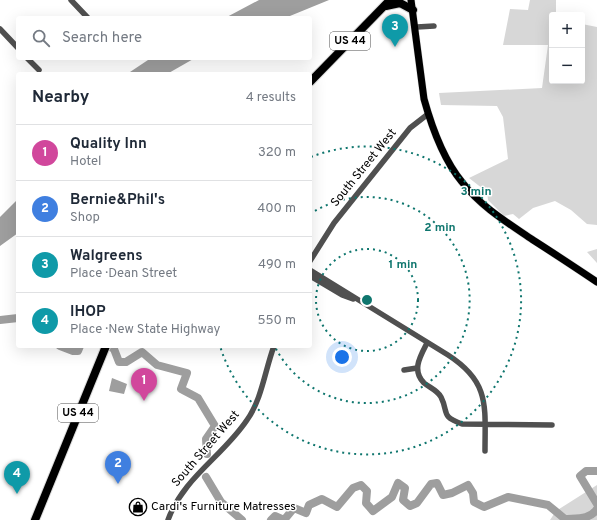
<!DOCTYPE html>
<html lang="en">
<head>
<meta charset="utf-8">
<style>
	body { margin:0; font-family:Overpass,sans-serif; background:#f6f6f7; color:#1f2937 }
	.controls { position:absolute; right:12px; top:12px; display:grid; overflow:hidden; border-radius:4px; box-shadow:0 4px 16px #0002 }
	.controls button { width:36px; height:36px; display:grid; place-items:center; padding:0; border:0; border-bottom:1px solid #e0e1e3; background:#fff; color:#1f2937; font:20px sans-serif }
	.you { position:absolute; left:342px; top:357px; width:14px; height:14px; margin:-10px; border:3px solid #fff; border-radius:50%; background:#1a73e8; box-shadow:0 0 0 6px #1a73e833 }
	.badge { display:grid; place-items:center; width:26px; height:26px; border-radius:50%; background:#000; color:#fff; font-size:13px; font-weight:700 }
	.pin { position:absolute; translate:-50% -33px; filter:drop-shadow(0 1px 2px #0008) }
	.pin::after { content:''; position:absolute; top:21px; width:14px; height:12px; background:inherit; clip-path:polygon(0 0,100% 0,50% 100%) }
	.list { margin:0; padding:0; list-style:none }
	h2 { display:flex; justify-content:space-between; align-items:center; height:52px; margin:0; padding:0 16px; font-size:17px }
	h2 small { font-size:13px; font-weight:400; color:#747a83 }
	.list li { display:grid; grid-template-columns:26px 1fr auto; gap:12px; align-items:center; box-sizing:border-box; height:56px; padding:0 16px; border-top:1px solid #e0e1e3 }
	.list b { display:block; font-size:15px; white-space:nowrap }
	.list p { margin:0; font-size:13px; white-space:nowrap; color:#747a83 }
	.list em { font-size:13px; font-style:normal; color:#747a83 }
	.icon { flex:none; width:22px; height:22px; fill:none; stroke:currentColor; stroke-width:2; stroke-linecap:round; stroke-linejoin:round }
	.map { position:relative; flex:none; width:597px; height:520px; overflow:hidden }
	.search { position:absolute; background:#fff; box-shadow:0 4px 16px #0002; left:16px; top:16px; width:296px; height:44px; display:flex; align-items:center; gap:10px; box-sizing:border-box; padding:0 14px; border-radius:4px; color:#747a83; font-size:15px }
	.panel { position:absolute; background:#fff; box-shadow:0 4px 16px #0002; left:16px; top:72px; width:296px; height:276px; border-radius:4px }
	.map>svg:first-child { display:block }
</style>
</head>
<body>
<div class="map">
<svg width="597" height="520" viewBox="0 0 597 520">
	<rect width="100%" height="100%" fill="#fff"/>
	<!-- green -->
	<path fill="#d7d7d7" d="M 530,0 L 556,0 L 556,15 L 552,15 L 552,81 L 582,81 L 582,24 L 597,27 L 597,225 L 587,224 L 571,210 L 555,201 L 533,208 L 519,219 L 513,214 L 504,216 L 488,200 L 487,192 L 469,178 L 508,159 L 503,117 L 497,106 L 441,105 L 439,93 L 542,88 L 548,45 L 503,45 L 510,9 L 528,10 Z
		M 597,249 L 597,263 L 587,252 Z
		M 597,485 L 597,520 L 550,520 L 556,511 Z"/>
	<!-- water -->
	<path fill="#9e9e9e" d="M 259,0 L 329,0 L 285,18 L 225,18 Z
		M 151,58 L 195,58 L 167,74 L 127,74 Z
		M 18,199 L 18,233 L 0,246 L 0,217 Z
		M 112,378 L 127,384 L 124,394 L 109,391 Z"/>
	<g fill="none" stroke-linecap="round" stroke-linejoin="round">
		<!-- river -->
		<path stroke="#9e9e9e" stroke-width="8" d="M 0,320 L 18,318
			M 60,346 L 73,351 L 78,351 L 80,346
			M 109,346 L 114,349 L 119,362 L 126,362 L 142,352 L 157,365 L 187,373 L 181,389 L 198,398 L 215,426 L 206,439 L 207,454
			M 597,471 L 586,471 L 580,476 L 597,504
			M 206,477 L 221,502 L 242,520
			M 271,520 L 275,516 L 284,520 L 294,508 L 306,513 L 309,505 L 322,499 L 337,507 L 353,488 L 361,485 L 367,491 L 366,503 L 373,511 L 392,497 L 398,483 L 405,488 L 403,500 L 410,506 L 417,503 L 431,484 L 437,483 L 443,495 L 452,493 L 468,485 L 473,493 L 474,502 L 484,507 L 508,497 L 548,505 L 565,519 C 576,518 590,520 597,509"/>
		<defs>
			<path id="major" d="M 411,0 L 424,99 C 432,128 443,159 462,182 C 481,207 508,223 533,240 C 555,254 576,268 597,282"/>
			<path id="highway" d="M 386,6 L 400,3 L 413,10
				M 310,82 L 390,0
				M 35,520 L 106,346"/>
		</defs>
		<!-- major casing -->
		<use href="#major" stroke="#dbdbdb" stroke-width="8"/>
		<!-- highway casing -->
		<use href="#highway" stroke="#dbdbdb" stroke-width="10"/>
		<!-- minor -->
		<path stroke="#505050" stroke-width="5.5" d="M 71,0 L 88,18
			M 417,27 L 434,26
			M 0,29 L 18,48
			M 27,58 L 39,70
			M 310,261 L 334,223 L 410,128 L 428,114
			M 310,270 L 448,355 C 490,382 485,406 485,451
			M 310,276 L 342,295 L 353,299
			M 427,343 C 421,355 411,370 424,383 C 430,388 437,390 441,397 C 449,413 440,416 462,424 L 552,425
			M 404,370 L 417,368
			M 168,520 C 183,478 223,456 247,420 C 262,399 265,370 274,346"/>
		<!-- major -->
		<use href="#major" stroke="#000" stroke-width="7"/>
		<!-- highway -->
		<use href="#highway" stroke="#000" stroke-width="8"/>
	</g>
	<!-- distance rings -->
	<g fill="none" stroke="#0f766e" stroke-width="2" stroke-dasharray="2 4">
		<circle cx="367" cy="300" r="51"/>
		<path d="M310 214A103 103 0 1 1 275 347"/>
		<path d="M311 157A154 154 0 1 1 220 346"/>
	</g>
	<!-- icons -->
	<defs>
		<symbol id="shop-ring" viewBox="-11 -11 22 22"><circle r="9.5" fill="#fff" stroke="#000" stroke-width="1.5"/><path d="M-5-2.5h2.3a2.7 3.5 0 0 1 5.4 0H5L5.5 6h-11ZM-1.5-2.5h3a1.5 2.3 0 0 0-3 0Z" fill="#000"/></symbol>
	</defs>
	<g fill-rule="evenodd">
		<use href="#shop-ring" x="128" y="497" width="20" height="20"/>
	</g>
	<g text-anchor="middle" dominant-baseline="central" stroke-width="3" stroke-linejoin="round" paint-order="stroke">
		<!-- shield labels -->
		<g fill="#fff" stroke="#4c4c4c" stroke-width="1">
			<rect x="330" y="32" width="40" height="18" rx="3"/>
			<rect x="58" y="404" width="40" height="18" rx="3"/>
		</g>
		<g font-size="11" font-weight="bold" fill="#000">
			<text x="350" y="41">US 44</text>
			<text x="78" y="413">US 44</text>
		</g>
		<!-- street labels -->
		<g font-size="12" fill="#000" stroke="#fff">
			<text transform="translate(364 168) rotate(-51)">South Street West</text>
			<text transform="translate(206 449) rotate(-49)">South Street West</text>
		</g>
		<!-- poi labels -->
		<g font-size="12" fill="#000" stroke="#fff" text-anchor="start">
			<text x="151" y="507">Cardi's Furniture Matresses</text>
		</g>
	</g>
	<circle cx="367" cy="300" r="6" fill="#0f766e" stroke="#fff" stroke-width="2"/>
	<g font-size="12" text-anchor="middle" font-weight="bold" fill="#0f766e" stroke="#fff" stroke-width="3" stroke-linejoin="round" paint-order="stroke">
		<text x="476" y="195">3 min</text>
		<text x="440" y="231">2 min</text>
		<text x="403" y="268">1 min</text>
	</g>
</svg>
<div class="controls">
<button>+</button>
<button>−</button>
</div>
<div class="you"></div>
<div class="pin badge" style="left:144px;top:401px;background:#d1479c">1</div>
<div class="pin badge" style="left:118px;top:484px;background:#3f7fe0">2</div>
<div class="pin badge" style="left:395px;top:47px;background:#0f9aa8">3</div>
<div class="pin badge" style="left:17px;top:494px;background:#0f9aa8">4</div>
<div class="search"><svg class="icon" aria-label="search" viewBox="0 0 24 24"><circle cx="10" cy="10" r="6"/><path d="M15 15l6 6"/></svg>Search here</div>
<section class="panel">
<h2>Nearby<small>4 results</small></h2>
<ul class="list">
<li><span class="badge" style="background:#d1479c">1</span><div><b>Quality Inn</b><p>Hotel</p></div><em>320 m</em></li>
<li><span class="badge" style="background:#3f7fe0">2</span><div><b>Bernie&amp;Phil's</b><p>Shop</p></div><em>400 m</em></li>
<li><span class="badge" style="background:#0f9aa8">3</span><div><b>Walgreens</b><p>Place · Dean Street</p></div><em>490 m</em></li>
<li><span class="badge" style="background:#0f9aa8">4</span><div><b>IHOP</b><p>Place · New State Highway</p></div><em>550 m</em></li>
</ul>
</section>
</div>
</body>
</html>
